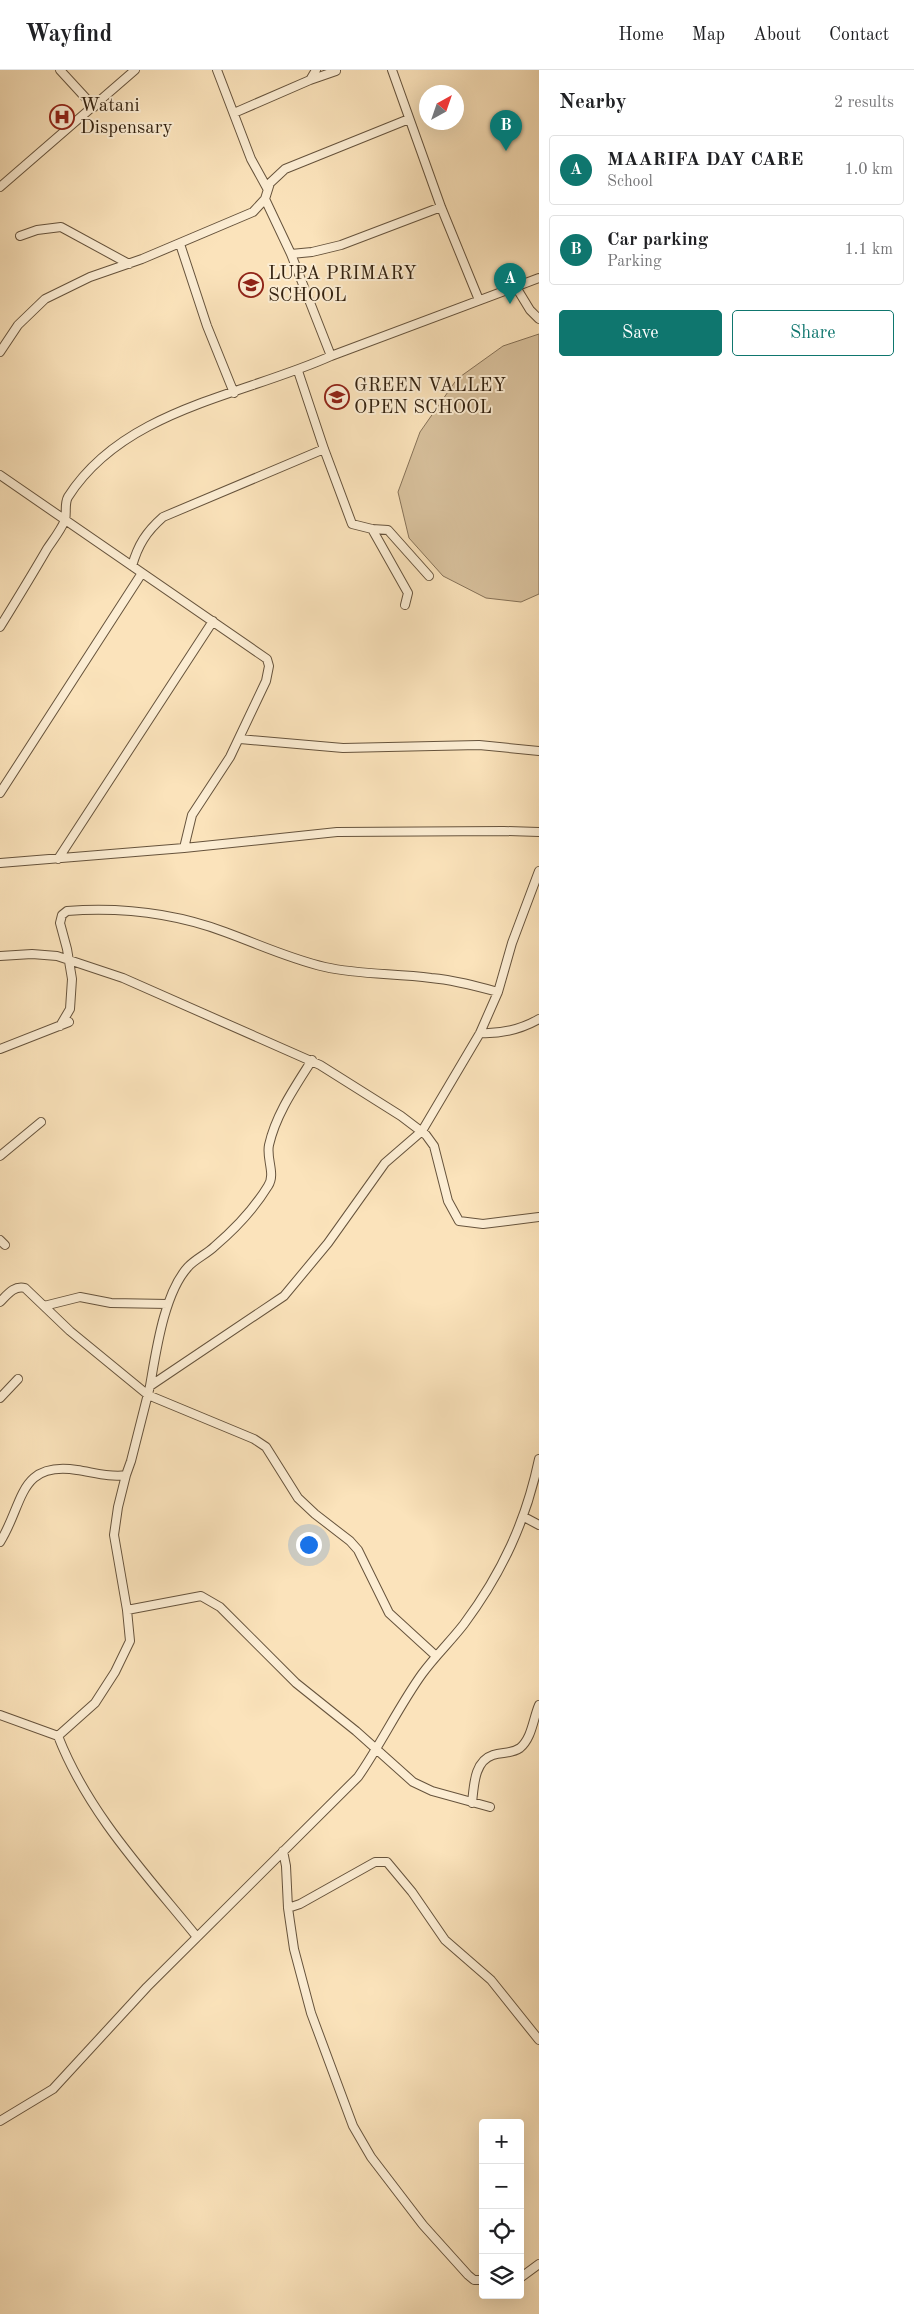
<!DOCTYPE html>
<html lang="en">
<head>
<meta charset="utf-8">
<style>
	body { margin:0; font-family:"Old Standard TT",serif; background:#f6f6f6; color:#202124 }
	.controls { position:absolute; right:15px; bottom:15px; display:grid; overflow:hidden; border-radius:5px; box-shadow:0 5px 20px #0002 }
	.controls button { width:45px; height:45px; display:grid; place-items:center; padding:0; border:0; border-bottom:1px solid #e0e0e0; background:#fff; color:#202124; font:25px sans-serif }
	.compass { position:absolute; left:419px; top:15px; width:45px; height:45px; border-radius:50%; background:#fff; box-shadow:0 5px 20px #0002; rotate:40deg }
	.you { position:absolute; left:308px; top:1474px; width:18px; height:18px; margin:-12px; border:4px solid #fff; border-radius:50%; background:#1a73e8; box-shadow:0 0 0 8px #1a73e833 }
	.badge { display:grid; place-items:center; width:32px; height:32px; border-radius:50%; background:#0f766e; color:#fff; font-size:16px; font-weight:700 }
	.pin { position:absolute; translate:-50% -41px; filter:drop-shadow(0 1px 2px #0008) }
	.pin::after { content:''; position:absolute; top:26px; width:18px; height:15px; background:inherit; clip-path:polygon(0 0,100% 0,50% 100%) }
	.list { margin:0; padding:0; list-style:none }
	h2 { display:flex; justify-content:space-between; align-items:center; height:65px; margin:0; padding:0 20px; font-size:21px }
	h2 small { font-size:16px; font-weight:400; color:#757577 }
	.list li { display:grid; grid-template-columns:32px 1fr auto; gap:15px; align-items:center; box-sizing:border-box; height:70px; margin:0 10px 10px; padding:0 10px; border:1px solid #e0e0e0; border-radius:5px }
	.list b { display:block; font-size:19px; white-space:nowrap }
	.list p { margin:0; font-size:16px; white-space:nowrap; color:#757577 }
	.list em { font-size:16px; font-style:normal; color:#757577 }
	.actions { display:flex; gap:10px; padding:15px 20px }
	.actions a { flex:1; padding:11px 0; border:1px solid #0f766e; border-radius:5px; text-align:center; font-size:18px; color:#0f766e }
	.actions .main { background:#0f766e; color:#fff }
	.icon { flex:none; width:28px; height:28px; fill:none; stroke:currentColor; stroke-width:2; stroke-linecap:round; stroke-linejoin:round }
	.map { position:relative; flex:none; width:539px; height:2244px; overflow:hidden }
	header { display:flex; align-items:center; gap:30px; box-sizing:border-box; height:70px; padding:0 25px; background:#fff; border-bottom:1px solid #e0e0e0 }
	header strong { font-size:24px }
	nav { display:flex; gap:28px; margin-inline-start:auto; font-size:18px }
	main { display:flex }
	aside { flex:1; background:#fff }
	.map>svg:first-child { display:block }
</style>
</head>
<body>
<header>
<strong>Wayfind</strong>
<nav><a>Home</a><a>Map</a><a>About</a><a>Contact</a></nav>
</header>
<main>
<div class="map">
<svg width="539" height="2244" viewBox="0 0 539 2244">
	<rect width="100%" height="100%" fill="#fbe3bb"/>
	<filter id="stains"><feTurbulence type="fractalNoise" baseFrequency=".004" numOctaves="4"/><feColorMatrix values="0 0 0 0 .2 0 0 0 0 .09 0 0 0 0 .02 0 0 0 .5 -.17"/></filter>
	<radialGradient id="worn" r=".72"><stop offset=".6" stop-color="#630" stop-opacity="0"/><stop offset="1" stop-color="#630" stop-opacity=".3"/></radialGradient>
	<!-- green -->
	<path fill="#d9c29e" stroke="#867258" d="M 539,264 L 539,524 L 521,532 L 486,528 L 443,506 L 409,468 L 398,422 L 420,362 L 457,309 L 503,276 Z"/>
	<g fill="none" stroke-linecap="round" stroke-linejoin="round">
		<defs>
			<path id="street" d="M 60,0 L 94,37
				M 217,0 L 251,89 L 267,118
				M 392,0 L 441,137 L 479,230
				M 310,10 L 336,1
				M 234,43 L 310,10 L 316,0
				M 0,117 L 135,0
				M 265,129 L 291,184 L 331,286
				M 20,166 L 37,160 L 61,157 L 129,194
				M 180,174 L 207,256 L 234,323
				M 291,184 L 312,182 L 341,175 L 441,137
				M 516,217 L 530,240 L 539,249
				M 0,282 L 18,255 L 45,229 L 90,207 L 142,189 L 253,142 L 265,129 L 270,113 L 285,99 L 409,49
				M 298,301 L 324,379 L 352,454 L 372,459 L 388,460 L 429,506
				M 0,405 L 267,589 L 269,596 L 266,611 L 230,687 L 192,745 L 184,778
				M 372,459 L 408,523 L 405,535
				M 132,496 C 138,475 146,462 163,447 L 324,379
				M 0,557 C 16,531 32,505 47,479 C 53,470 61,460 65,450 C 67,443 64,434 68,427 C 124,339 242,326 331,286 L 539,208
				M 240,669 L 343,678 L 479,675 L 539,681
				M 0,723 L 142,503
				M 58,789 L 213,551
				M 0,793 L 184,778 L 337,762 L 504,761 L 539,762
				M 0,886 L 32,884 L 57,886 L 123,908 L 320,995 L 401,1046 L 426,1065 L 434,1076 L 448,1131 L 459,1151 L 483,1154 L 539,1147
				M 60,956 L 70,939 L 72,909 L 67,879 L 60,853 L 62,845 L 67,841 C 121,837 174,843 225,862 C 258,874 290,889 325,897 C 360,905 396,903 431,908 C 454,910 476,916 498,922
				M 480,963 C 502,964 520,960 539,949
				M 0,979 L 69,952
				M 0,1086 L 41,1052
				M 0,1170 L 5,1175
				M 0,1232 C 7,1225 14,1215 25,1218 L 70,1261 L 148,1325 L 254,1369 L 266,1377 L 298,1428 L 315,1444 L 350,1471 L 358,1480 L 389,1543 L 436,1586
				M 44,1236 L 80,1227 L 111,1233 L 168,1234
				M 150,1316 C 156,1282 164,1223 188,1197 C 195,1189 207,1184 215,1176 C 235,1159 254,1139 268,1116 C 276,1104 266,1089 269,1075 C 276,1044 295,1017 312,990
				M 0,1328 L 18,1309
				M 524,1447 L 539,1455
				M 0,1472 C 24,1434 18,1391 77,1400 C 92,1402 111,1408 126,1405 L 131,1391 L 150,1316 L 284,1226 L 328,1173 L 385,1093 L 422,1061 L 480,963 L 498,922 L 512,873 L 539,801
				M 127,1540 L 201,1526 L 220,1537 L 296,1613 L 356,1661 L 413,1712 L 432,1721 L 490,1737
				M 0,1645 L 58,1666 C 88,1743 145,1803 197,1867
				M 58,1666 L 95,1633 L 115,1602 L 130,1571 L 127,1540 L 114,1465 L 118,1437 L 126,1405
				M 472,1733 C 474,1716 474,1691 493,1685 C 503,1682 511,1684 520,1678 C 532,1668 533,1649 539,1635
				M 283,1781 L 286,1796 L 288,1838 L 294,1879 L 311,1943 L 353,2056 L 371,2087 L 423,2155 L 468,2205 L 474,2210 L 483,2210
				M 288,1838 L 300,1834 L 375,1792 L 387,1792 L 412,1822 L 445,1870 L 491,1910 L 539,1970
				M 0,2051 L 53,2019 L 147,1917 L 358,1707 C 381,1674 399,1636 422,1604 C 435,1586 451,1571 464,1554 C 502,1503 526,1451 539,1389
				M 520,2208 L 539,2194"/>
		</defs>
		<!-- street casing -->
		<use href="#street" stroke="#66533c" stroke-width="10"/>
		<!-- street -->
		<use href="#street" stroke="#fcedd3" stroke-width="8"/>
	</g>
	<!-- icons -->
	<defs>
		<symbol id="hospital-ring" viewBox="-11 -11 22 22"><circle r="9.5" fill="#fcedd3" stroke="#8f2418" stroke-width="1.5"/><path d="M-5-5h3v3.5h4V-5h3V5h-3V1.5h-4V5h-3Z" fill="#8f2418"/></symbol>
		<symbol id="school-ring" viewBox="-11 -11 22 22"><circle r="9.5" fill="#fcedd3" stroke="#8f2418" stroke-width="1.5"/><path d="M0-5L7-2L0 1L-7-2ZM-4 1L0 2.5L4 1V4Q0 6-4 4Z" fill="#8f2418"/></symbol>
	</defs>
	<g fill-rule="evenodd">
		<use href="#hospital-ring" x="48" y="33" width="28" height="28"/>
		<use href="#school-ring" x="237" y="201" width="28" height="28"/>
		<use href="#school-ring" x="323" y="313" width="28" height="28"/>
	</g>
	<g text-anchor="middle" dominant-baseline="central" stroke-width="4" stroke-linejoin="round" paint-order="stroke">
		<!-- poi labels -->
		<g font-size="19" fill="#342311" stroke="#fcedd3" text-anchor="start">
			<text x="80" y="36">Watani<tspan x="80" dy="22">Dispensary</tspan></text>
			<text x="268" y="204">LUPA PRIMARY<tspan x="268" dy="22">SCHOOL</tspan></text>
			<text x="354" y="316">GREEN VALLEY<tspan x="354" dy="22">OPEN SCHOOL</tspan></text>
		</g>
	</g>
	<rect width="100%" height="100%" filter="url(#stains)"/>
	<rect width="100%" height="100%" fill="url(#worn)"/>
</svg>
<div class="controls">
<button>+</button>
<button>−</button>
<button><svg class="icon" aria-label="locate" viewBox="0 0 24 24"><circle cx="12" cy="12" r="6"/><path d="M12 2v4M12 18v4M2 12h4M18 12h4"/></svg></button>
<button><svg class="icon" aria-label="layers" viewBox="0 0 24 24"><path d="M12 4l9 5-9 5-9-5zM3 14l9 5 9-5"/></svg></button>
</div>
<svg class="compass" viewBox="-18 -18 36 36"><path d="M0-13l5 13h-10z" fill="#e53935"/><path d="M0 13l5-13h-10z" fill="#757577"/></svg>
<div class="you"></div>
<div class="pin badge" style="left:510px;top:234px">A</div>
<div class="pin badge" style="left:506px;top:81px">B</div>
</div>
<aside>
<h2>Nearby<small>2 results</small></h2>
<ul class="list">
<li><span class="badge">A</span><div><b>MAARIFA DAY CARE</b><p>School</p></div><em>1.0 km</em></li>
<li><span class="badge">B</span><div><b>Car parking</b><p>Parking</p></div><em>1.1 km</em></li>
</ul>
<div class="actions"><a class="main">Save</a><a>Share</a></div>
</aside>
</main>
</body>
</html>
